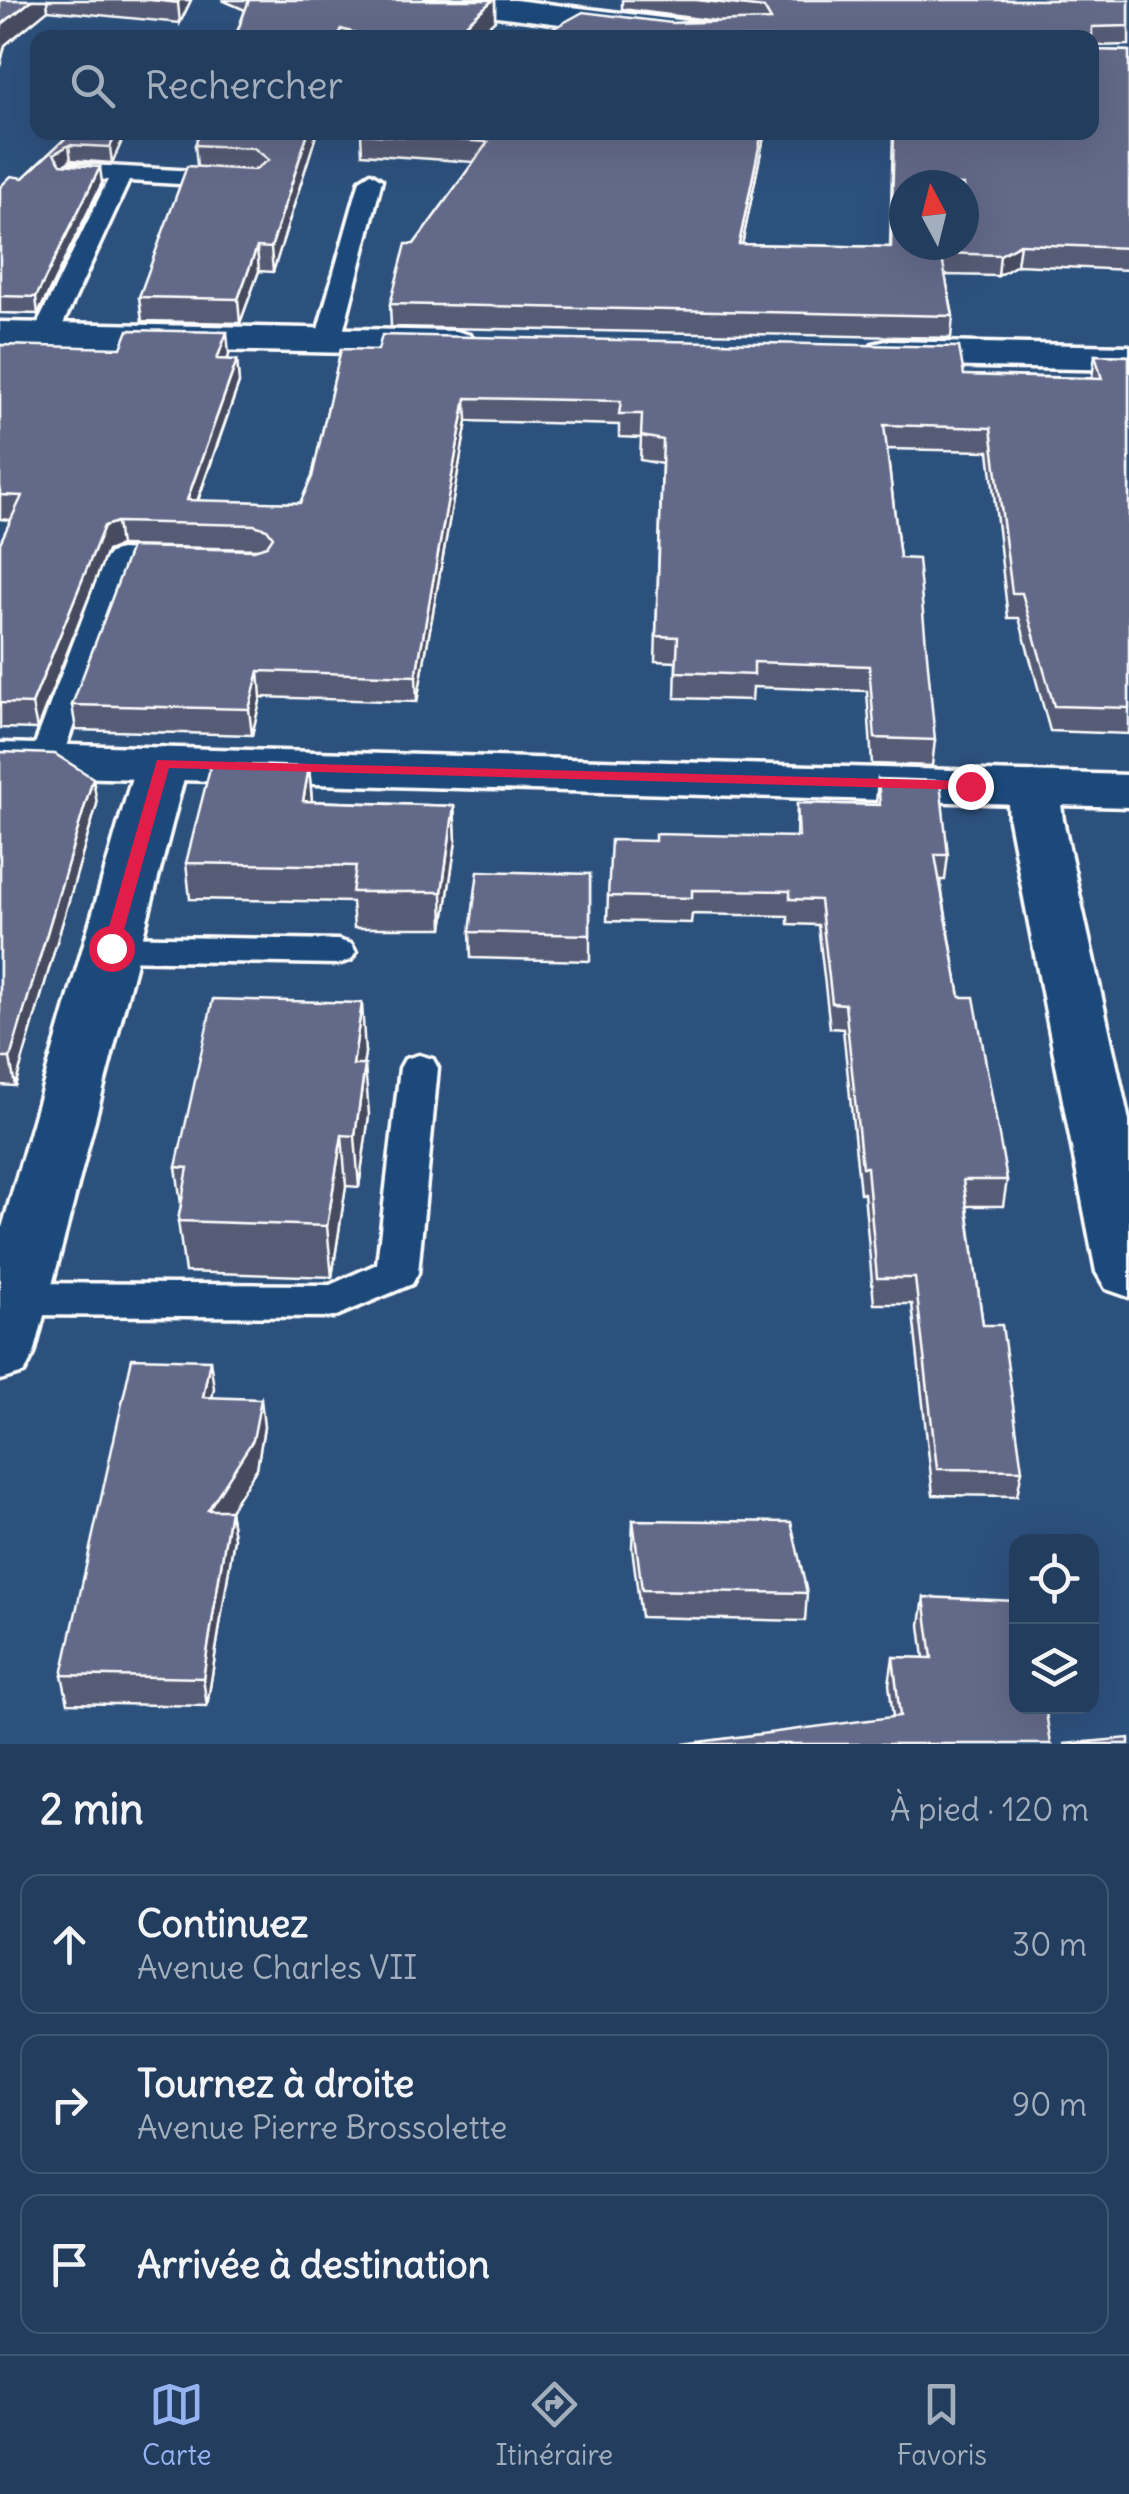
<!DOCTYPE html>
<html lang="fr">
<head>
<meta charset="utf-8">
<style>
	body { margin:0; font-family:Delius,sans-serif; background:#2e4867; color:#f1f3f6 }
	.controls { position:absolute; right:30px; bottom:30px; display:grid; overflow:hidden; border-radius:20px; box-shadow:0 10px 40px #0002 }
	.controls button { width:90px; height:90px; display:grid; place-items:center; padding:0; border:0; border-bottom:2px solid #3f5673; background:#223d5e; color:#f1f3f6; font:50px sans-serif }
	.compass { position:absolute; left:889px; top:170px; width:90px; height:90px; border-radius:50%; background:#223d5e; box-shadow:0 10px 40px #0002; rotate:353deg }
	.stop { position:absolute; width:30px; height:30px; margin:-22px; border:8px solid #e11d48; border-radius:50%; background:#fff }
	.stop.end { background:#e11d48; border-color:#fff; box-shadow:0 2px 10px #0008 }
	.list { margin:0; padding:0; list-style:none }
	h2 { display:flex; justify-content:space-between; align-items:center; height:130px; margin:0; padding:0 40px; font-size:42px }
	h2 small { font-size:32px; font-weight:400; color:#a2aebc }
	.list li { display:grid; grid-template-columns:65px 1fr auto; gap:30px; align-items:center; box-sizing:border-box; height:140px; margin:0 20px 20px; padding:0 20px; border:2px solid #3f5673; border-radius:20px }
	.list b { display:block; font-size:38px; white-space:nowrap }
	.list p { margin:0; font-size:32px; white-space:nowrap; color:#a2aebc }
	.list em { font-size:32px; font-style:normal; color:#a2aebc }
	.icon { flex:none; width:55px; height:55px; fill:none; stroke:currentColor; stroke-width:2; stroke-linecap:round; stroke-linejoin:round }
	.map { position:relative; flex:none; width:1129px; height:1744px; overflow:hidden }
	.search { position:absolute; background:#223d5e; box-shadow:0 10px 40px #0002; left:30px; right:30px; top:30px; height:110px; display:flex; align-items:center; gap:25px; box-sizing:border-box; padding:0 35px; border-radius:20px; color:#a2aebc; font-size:38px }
	.sheet { height:610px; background:#223d5e }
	nav { display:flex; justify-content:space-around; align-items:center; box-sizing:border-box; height:140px; border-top:2px solid #3f5673; background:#223d5e; font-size:28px; color:#a2aebc }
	nav a { display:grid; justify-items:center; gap:5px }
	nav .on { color:#95b2f1 }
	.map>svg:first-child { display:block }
</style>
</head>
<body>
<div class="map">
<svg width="1129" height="1744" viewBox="0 0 1129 1744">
	<rect width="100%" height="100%" fill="#2d517d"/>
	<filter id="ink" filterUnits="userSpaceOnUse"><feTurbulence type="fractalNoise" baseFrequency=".01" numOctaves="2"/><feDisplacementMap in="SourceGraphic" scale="20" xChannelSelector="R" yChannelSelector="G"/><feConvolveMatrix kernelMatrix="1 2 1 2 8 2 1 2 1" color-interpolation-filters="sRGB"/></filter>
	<g filter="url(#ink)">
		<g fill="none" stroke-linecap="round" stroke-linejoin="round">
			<defs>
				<path id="lane" d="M 71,164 L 230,173 L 241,180 L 230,187 L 129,181 L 58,335 L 45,343 L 32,335 L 108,180 L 63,176 L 60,171 Z
					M 371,173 L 382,180 L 341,340 L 328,348 L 319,345 L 315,340 L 360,180 Z
					M 120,550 L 185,554 L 190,560 L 185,566 L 131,568 L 61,760 L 57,767 L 33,767 L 29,760 L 105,559 L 110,553 Z
					M 111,936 L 338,940 L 351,944 L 356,952 L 351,960 L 338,964 L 111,960 L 98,956 L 93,948 L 98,940 Z
					M 419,1055 L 433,1059 L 438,1068 L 418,1273 L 412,1284 L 334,1317 L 15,1315 L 0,1310 L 0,1288 L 15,1283 L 330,1285 L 377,1264 L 400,1068 L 405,1059 Z"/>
				<path id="street" d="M 426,0 L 515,0 L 751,29 L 762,31 L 766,38 L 671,38 L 441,9 L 430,6 Z
					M 0,322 L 456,331 L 470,335 L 476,343 L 470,351 L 456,355 L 0,346 Z
					M 887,341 L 1129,346 L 1129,370 L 887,365 L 873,362 L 867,353 L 873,344 Z
					M 162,747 L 180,752 L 188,763 L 34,1354 L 24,1373 L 0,1380 L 0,1235 L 136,763 L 144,752 Z
					M 1033,772 L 1052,777 L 1059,788 L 1063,820 L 1129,1121 L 1129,1297 L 1106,1289 L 1096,1272 L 1009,820 L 1007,788 L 1014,777 Z"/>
				<path id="secondary" d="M 0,743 L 1129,775 L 1129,807 L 0,775 Z"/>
			</defs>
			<!-- lane casing -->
			<use href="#lane" stroke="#fff" stroke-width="7"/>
			<!-- street casing -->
			<use href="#street" stroke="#fff" stroke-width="7"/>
			<!-- secondary casing -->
			<use href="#secondary" stroke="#fff" stroke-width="7"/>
			<!-- lane -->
			<use href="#lane" fill="#1f4a7a" fill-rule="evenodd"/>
			<!-- street -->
			<use href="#street" fill="#1f4a7a" fill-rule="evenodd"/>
			<!-- secondary -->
			<use href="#secondary" fill="#1f4a7a" fill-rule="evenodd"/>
		</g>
		<!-- wall -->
		<path fill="#565c76" stroke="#fff" stroke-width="2.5" d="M 0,0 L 191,0 L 180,23 L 48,10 L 5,45 L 0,66 Z
			M 222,0 L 495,0 L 495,20 L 475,38 L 235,38 L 245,10 Z
			M 622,0 L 1129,0 L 1129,45 L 1092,46 L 1092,50 L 1129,51 L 1129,270 L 1017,265 L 998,276 L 945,275 L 953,316 L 951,338 L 391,327 L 390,304 L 414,244 L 474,162 L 362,154 L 361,134 L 363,132 L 765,132 L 742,244 L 890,247 L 893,132 L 1092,132 L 672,23 L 716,21 L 622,9 Z
			M 72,132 L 126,132 L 112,163 L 71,160 L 65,164 L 102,183 L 38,314 L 0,313 L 0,187 L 23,178 Z
			M 200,132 L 317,132 L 273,272 L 259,271 L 240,323 L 142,321 L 139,297 L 197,166 L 195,145 Z
			M 0,345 L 229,355 L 227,360 L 237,360 L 239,383 L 198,501 L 300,503 L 312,477 L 341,349 L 964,375 L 1092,378 L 1095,355 L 1129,356 L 1129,734 L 1050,731 L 1019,618 L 1008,618 L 989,451 L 887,449 L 900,558 L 935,740 L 932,766 L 872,764 L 867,691 L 753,687 L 752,700 L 675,698 L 676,662 L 655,661 L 662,464 L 640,460 L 641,438 L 619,437 L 619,425 L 467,421 L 417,702 L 261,697 L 252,735 L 76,730 L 72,705 L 256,549 L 120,546 L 107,551 L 37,729 L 0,728 L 0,543 L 11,520 L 0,519 Z
			M 0,752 L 97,804 L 15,1086 L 0,1085 Z
			M 309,767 L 312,801 L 454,806 L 456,841 L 443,928 L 354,928 L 352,902 L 190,899 L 186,863 Z
			M 878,779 L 948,855 L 945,880 L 940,880 L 960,997 L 1007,1180 L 1003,1206 L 967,1206 L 983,1325 L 1022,1470 L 1017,1496 L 933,1495 L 912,1304 L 874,1304 L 864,1193 L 860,1193 L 843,1029 L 830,1028 L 818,925 L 788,924 L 788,916 L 692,914 L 691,923 L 607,921 L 608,896 L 655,841 L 796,837 L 797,803 L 876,805 Z
			M 590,874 L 590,961 L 471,958 L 470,932 Z
			M 365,1053 L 363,1065 L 369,1115 L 359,1187 L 346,1186 L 332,1277 L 185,1272 L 178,1221 L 181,1204 L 176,1167 Z
			M 214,1388 L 212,1397 L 264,1427 L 257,1468 L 230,1510 L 234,1538 L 207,1706 L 68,1703 L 62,1675 Z
			M 633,1520 L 807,1593 L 805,1621 L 641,1617 L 632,1548 Z
			M 924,1597 L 1051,1744 L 893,1717 L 889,1684 L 893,1657 L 924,1658 L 920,1625 Z"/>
		<!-- shaded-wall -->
		<path fill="#464b60" stroke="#fff" stroke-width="2.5" d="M 32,0 L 47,0 L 48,10 L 5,45 L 0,66 L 0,33 L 2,24 Z
			M 179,0 L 191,0 L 180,23 L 178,3 Z
			M 493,0 L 495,0 L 495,20 L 475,38 L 450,38 Z
			M 117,132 L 126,132 L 112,163 L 110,147 Z
			M 308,132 L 317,132 L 273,272 L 271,248 Z
			M 762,132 L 765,132 L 738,265 L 739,244 Z
			M 69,145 L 71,160 L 56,170 L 54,154 Z
			M 100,167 L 102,183 L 38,314 L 36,297 Z
			M 1020,244 L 1017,265 L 998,276 L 1000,255 Z
			M 257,247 L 259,271 L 240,323 L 238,299 Z
			M 227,332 L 229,355 L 219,382 L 217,359 Z
			M 237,360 L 239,383 L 189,524 L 187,500 Z
			M 466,398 L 467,421 L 417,702 L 416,676 Z
			M 117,522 L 120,546 L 107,551 L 37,729 L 32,704 L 104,526 Z
			M 259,671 L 261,697 L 252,735 L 249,709 Z
			M 309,767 L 312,802 L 303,801 Z
			M 93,778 L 97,804 L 15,1086 L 10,1058 Z
			M 454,806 L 456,841 L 443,928 L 442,892 Z
			M 362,1003 L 365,1053 L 356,1115 L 353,1065 Z
			M 365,1065 L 369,1115 L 359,1187 L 355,1136 Z
			M 342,1135 L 346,1186 L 332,1277 L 327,1226 Z
			M 210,1360 L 214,1388 L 207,1425 L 203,1397 Z
			M 261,1399 L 264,1427 L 257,1468 L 212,1538 L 208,1510 Z
			M 230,1510 L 234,1538 L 207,1706 L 203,1678 Z"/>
		<!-- building -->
		<path fill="#646b89" stroke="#fff" stroke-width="2.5" fill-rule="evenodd" d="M 0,0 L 32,0 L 2,24 L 0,33 Z
			M 151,0 L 179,0 L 178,3 Z
			M 249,0 L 493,0 L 450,38 L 373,38 L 341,29 L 338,38 L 235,38 Z
			M 697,0 L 1129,0 L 1129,26 L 1092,27 L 1092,50 L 1129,51 L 1129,248 L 1020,244 L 1000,255 L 941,253 L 953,316 L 390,304 L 406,244 L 414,244 L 488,142 L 361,134 L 363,132 L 762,132 L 739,244 L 891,247 L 894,132 L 1092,132 L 1092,38 L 536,38 L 583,12 L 672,23 L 771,20 L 764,8 ZM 904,185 L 964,185 L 964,245 L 904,245 Z
			M 72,132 L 117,132 L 110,147 L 69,145 L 54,154 L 61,164 L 100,167 L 36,297 L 0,296 L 0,187 L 11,176 L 23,178 Z
			M 200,132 L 308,132 L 271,248 L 257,247 L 238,299 L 139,297 L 187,166 L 254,170 L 269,160 L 254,148 L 195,145 Z
			M 128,330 L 227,332 L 217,359 L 237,360 L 187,500 L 300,503 L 312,477 L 341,349 L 378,350 L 382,335 L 959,347 L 964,375 L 1102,379 L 1095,355 L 1129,356 L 1129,708 L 1054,706 L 1022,593 L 1012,593 L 991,428 L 884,425 L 900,558 L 918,559 L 935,740 L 875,738 L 869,666 L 754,662 L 754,675 L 676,672 L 678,637 L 656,636 L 663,440 L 641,436 L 642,414 L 619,414 L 621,401 L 466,398 L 416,676 L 259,671 L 249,709 L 72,705 L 131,547 L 254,550 L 267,546 L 273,537 L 267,529 L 254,525 L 117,522 L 104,526 L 32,704 L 0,703 L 0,543 L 22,496 L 0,495 L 0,345 L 121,348 Z
			M 0,752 L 55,754 L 93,778 L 10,1058 L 0,1058 Z
			M 211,764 L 309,767 L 303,801 L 454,806 L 442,892 L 352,892 L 356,866 L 186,863 Z
			M 878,779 L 940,781 L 948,855 L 935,855 L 960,997 L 974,997 L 1007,1180 L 963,1180 L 983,1325 L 1002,1325 L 1022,1470 L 937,1469 L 915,1278 L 877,1278 L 867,1167 L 862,1167 L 845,1004 L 832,1003 L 820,900 L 790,899 L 790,891 L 692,890 L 692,898 L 608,896 L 611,840 L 655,841 L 655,834 L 799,837 L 797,803 L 880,805 Z
			M 478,871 L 590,874 L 590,935 L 470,932 Z
			M 213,999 L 362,1003 L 353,1065 L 365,1065 L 355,1136 L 342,1135 L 327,1226 L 178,1221 L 188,1168 L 176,1167 Z
			M 132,1358 L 210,1360 L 203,1397 L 261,1399 L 253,1440 L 208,1510 L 230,1510 L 203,1678 L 62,1675 Z
			M 633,1520 L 791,1522 L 807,1593 L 642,1590 Z
			M 924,1597 L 1016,1601 L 1016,1706 L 1045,1706 L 1051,1744 L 683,1744 L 900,1716 L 893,1657 L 932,1658 Z
			M 1129,1738 L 1129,1744 L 1064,1744 Z"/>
	</g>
	<!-- route -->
	<path fill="#e11d48" d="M 157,760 L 970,781 L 978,786 L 970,790 L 169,768 L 119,948 L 111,954 L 103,948 Z"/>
</svg>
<div class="controls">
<button><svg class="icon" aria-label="locate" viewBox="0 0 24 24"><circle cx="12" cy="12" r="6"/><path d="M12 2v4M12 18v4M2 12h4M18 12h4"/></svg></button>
<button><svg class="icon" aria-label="layers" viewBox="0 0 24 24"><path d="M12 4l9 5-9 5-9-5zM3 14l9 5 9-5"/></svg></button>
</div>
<svg class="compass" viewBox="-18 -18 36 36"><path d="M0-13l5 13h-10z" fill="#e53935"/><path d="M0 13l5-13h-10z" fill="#a2aebc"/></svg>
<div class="stop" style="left:111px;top:948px"></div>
<div class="stop end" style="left:970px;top:786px"></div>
<div class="search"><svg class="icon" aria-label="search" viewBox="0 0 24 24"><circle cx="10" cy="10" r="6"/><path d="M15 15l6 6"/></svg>Rechercher</div>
</div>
<section class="sheet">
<h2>2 min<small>À pied · 120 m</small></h2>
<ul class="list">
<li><svg class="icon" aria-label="ahead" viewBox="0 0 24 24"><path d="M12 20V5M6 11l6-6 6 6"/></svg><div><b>Continuez</b><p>Avenue Charles VII</p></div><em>30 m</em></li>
<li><svg class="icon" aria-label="right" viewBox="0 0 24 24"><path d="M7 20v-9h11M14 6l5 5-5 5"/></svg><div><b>Tournez à droite</b><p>Avenue Pierre Brossolette</p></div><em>90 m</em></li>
<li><svg class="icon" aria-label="arrive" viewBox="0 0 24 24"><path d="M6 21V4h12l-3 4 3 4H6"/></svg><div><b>Arrivée à destination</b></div></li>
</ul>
</section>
<nav>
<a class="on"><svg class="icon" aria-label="map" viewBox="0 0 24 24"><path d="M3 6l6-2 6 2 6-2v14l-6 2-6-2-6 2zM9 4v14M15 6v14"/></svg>Carte</a>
<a><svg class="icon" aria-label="directions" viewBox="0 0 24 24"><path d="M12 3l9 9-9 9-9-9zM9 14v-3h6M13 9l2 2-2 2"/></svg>Itinéraire</a>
<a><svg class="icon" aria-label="saved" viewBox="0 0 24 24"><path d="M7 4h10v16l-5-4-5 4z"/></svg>Favoris</a>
</nav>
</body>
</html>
